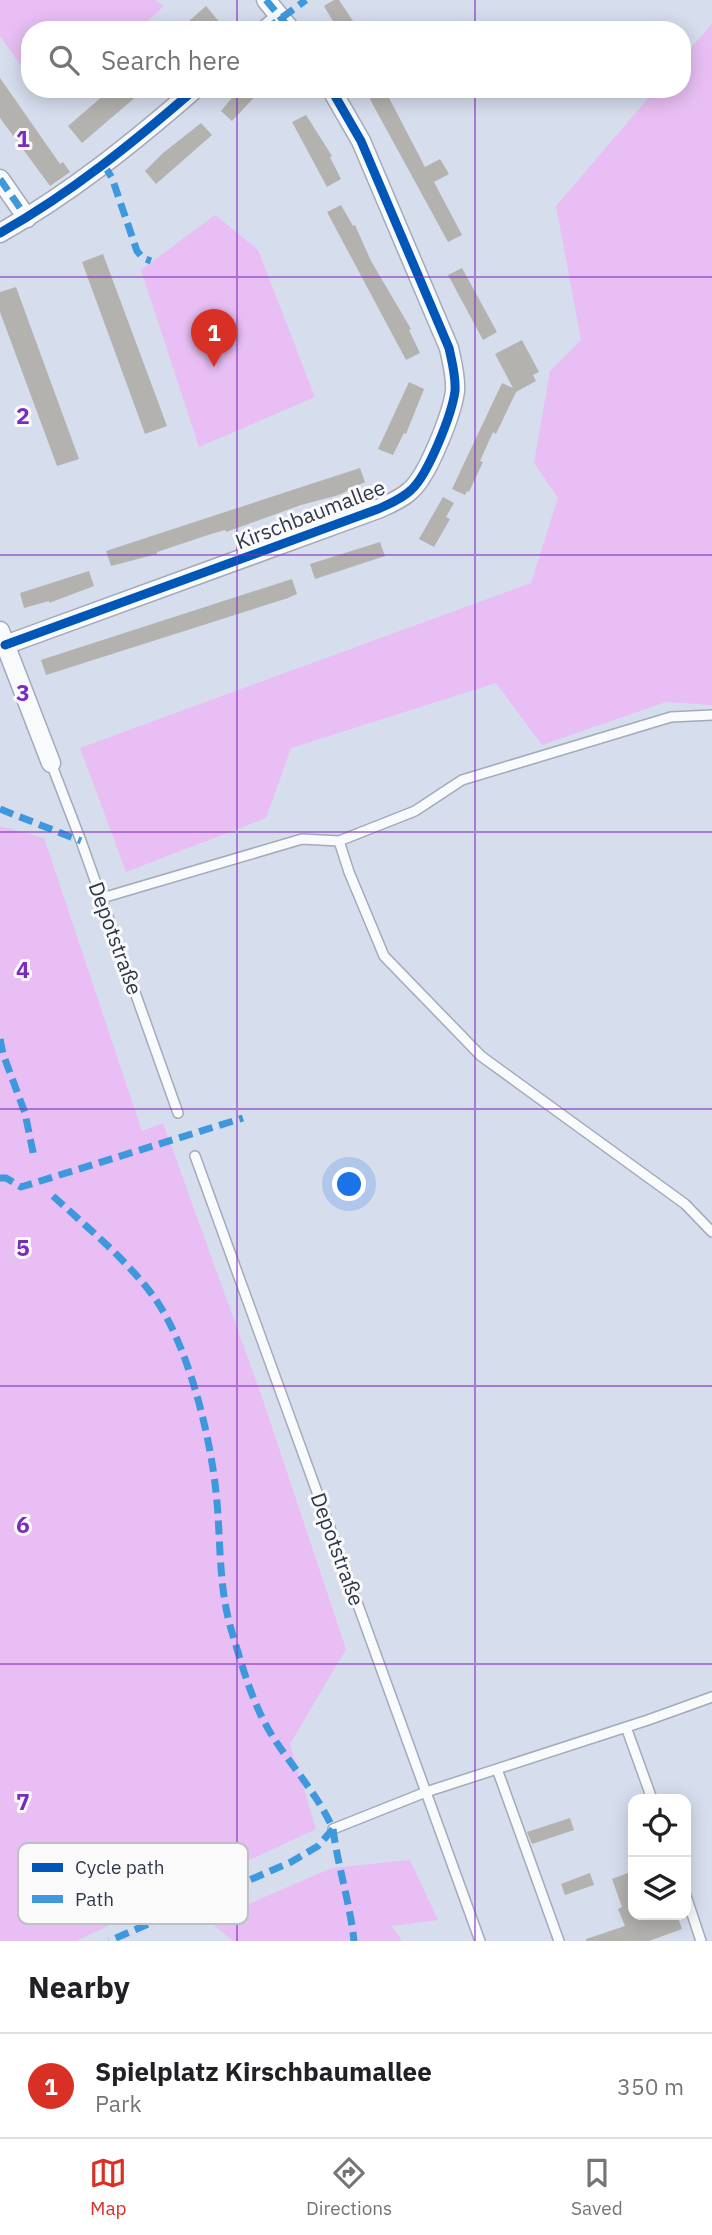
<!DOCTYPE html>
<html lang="en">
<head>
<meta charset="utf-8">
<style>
	body { margin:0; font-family:"IBM Plex Sans",sans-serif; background:#f6f6f6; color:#202124 }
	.controls { position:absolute; right:21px; bottom:21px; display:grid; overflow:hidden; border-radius:14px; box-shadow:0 4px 18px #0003 }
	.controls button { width:63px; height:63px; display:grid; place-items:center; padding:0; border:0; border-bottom:2px solid #e0e0e0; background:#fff; color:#202124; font:35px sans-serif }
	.you { position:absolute; left:350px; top:1185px; width:24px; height:24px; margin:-18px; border:5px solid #fff; border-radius:50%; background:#1a73e8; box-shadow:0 0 0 10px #1a73e833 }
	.badge { display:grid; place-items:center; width:46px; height:46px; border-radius:50%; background:#d93025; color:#fff; font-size:23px; font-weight:700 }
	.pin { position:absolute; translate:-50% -58px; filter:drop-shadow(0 2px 4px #0008) }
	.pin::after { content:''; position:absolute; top:37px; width:24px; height:21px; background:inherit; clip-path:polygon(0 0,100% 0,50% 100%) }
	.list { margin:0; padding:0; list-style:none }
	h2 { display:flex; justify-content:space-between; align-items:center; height:91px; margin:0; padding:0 28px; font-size:30px }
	h2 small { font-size:23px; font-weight:400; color:#757577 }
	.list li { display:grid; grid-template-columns:46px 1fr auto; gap:21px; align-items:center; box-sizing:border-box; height:105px; padding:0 28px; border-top:2px solid #e0e0e0 }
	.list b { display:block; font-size:26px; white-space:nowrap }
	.list p { margin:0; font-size:23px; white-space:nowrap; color:#757577 }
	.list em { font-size:23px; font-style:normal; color:#757577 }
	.icon { flex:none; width:38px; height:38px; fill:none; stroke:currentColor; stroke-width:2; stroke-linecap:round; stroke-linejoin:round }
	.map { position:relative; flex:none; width:712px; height:1941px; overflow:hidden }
	.search { position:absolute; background:#fff; box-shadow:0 4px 18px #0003; left:21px; right:21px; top:21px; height:77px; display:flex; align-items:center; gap:18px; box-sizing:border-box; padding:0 24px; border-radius:28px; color:#757577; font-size:26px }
	.sheet { height:196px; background:#fff }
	nav { display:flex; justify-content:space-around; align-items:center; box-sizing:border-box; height:98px; border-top:2px solid #e0e0e0; background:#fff; font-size:19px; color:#757577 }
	nav a { display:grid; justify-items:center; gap:4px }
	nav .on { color:#d93025 }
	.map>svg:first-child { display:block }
</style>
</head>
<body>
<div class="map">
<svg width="712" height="1941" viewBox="0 0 712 1941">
	<rect width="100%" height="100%" fill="#d6dded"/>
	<!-- green -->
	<path fill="#e8bef4" d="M 0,0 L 155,0 L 164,6 L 138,30 L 30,30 L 30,78 L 0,36 Z
		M 712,24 L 712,705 L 666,702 L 542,745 L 496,683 L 291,748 L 266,818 L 126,872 L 80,748 L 531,583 L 558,498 L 534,463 L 550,371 L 581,340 L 556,206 L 656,89 L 682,89 L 682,58 Z
		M 215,215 L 258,250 L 315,397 L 199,447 L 141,270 Z
		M 0,826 L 44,838 L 142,1131 L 163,1123 L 263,1400 L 346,1649 L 290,1744 L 316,1829 L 76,1941 L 0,1941 Z
		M 410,1860 L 438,1920 L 392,1926 L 402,1941 L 233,1941 L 209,1921 L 332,1868 Z"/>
	<!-- building -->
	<path fill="#b3b2af" d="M 334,0 L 339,0 L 359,30 L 338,30 L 324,6 Z
		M 206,6 L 221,24 L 214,30 L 179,30 Z
		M 0,78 L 60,164 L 63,162 L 70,172 L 50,186 L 0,118 Z
		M 111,89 L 145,89 L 82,143 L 68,126 Z
		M 239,89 L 262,89 L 232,121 L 221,111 Z
		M 376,89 L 384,89 L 387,94 L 425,167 L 440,159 L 449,174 L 434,182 L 462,235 L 448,242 L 372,103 L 368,94 Z
		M 306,115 L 332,156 L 330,157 L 341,179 L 327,187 L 292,122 Z
		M 201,123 L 212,135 L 156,184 L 145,171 L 163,153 Z
		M 341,205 L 353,226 L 355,225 L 371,261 L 411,329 L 409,330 L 420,353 L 406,360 L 327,212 Z
		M 103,254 L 167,426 L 145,434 L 82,262 Z
		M 462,268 L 497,332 L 483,340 L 448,275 Z
		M 16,287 L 79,459 L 57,466 L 0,312 L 0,292 Z
		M 522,340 L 539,372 L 533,375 L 536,381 L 516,392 L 496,434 L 493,432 L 480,461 L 483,462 L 469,492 L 467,491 L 465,495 L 452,489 L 502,383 L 513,388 L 495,354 Z
		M 409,382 L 424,389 L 406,434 L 404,433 L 393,455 L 378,449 Z
		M 360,468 L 365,482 L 339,495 L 301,505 L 226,532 L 225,530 L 211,534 L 157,552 L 157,554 L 111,566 L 106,551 L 115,548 Z
		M 443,497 L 454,503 L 446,517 L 450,519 L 434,547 L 419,539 Z
		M 380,542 L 385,556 L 315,579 L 310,564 Z
		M 89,571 L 94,586 L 49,603 L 49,601 L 24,608 L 20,593 Z
		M 292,579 L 297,594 L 288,598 L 46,675 L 41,660 L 50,657 Z
		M 570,1818 L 574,1830 L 532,1844 L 527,1832 Z
		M 633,1871 L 633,1915 L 677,1915 L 682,1929 L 649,1941 L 586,1941 L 586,1939 L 625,1926 L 618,1909 L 622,1907 L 612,1879 Z
		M 590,1873 L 594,1885 L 565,1895 L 561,1884 Z"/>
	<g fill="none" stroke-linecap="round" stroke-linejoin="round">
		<defs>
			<path id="lane" d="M 51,763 L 81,841 L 178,1113
				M 339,841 L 415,811 L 462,780 L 671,717 L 712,715
				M 102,898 L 302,839 L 339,841 L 349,872 L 384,956 L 481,1056 L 685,1204 L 712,1232
				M 195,1156 L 480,1941
				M 626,1727 L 652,1799
				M 497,1769 L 559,1941
				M 333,1829 L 426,1792 L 648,1720 L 712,1697
				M 686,1896 L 701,1941"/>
			<path id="street" d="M 266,0 L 291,30
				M 265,30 L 281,17
				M 0,179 L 27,218
				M 0,233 C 71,193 134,142 195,89
				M 0,631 L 51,763
				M 5,645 L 378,509 C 389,504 402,499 411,490 C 428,475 452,414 455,391 C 456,376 452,362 449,348 L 361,141 L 331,89"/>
		</defs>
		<!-- lane casing -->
		<use href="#lane" stroke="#a3aaba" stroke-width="12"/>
		<!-- street casing -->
		<use href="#street" stroke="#a3aaba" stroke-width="21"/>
		<!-- lane -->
		<use href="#lane" stroke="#f9fafc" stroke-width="9"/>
		<!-- street -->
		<use href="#street" stroke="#f9fafc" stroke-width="18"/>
		<!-- quiet -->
		<path stroke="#3d98dc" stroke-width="7" stroke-dasharray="14 7" stroke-linecap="butt" d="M 266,0 L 291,30
			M 265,30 L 306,0
			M 104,165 L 112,178 L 137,251 L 143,258 L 151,261
			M 0,179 L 27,218
			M 0,809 L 81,841
			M 0,1039 L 3,1054 L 25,1113 L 34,1157
			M 0,1178 L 6,1178 L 21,1187 L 243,1118
			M 53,1196 C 88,1228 126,1259 154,1297 C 188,1345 210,1434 216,1492 C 221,1538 218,1584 231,1629 C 242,1665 252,1704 273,1737 C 293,1768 318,1795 333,1829 L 318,1846 L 291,1862 L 109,1941
			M 333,1829 C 338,1867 350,1903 354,1941"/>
		<defs>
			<path id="cycleway" d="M 0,233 C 71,193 134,142 195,89
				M 5,645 L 378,509 C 389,504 402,499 411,490 C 428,475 452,414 455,391 C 456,376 452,362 449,348 L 361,141 L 331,89"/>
		</defs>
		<!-- cycleway casing -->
		<use href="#cycleway" stroke="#fafafa" stroke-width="13"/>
		<!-- cycleway -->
		<use href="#cycleway" stroke="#0057b8" stroke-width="9"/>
	</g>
	<!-- grid -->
	<path fill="none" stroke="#7b2cbf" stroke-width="2" stroke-opacity="0.55" d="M 237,0 L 237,30M 475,0 L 475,30M 237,89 L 237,1941M 475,89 L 475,1941M 0,277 L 712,277M 0,555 L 712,555M 0,832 L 712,832M 0,1109 L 712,1109M 0,1386 L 712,1386M 0,1664 L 712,1664"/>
	<g text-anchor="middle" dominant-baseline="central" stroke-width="6" stroke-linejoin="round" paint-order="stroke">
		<!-- street labels -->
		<g font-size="21" fill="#2f384b" stroke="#fafafa">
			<text transform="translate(310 514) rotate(-21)">Kirschbaumallee</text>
			<text transform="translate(116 938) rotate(70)">Depotstraße</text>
			<text transform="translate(338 1549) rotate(70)">Depotstraße</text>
		</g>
	</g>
	<!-- legend -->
	<rect x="18" y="1843" width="230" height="81" rx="10" fill="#fafafa" stroke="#bdc0c6" stroke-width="2"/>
	<rect x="32" y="1863" width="31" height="9" fill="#0057b8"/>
	<rect x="32" y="1895" width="31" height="8" fill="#3d98dc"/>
	<g font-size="19" fill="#2f384b">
		<text x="75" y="1874">Cycle path</text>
		<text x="75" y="1906">Path</text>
	</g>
	<g font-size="23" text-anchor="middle" font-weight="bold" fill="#7b2cbf" stroke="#fafafa" stroke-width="6" stroke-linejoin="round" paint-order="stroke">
		<text x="23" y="147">1</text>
		<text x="23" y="424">2</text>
		<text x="23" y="701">3</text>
		<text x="23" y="978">4</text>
		<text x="23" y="1256">5</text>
		<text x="23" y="1533">6</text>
		<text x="23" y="1810">7</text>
	</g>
</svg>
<div class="controls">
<button><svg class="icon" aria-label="locate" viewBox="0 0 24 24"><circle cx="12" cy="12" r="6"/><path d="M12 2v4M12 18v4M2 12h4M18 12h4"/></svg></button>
<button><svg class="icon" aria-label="layers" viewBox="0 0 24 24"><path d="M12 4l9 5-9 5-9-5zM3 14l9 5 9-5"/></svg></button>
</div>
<div class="you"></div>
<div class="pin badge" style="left:214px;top:367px">1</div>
<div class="search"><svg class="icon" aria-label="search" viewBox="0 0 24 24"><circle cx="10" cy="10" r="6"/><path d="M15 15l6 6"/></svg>Search here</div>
</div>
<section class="sheet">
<h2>Nearby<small></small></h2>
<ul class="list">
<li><span class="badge">1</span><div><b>Spielplatz Kirschbaumallee</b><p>Park</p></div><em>350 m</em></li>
</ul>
</section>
<nav>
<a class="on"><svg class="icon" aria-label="map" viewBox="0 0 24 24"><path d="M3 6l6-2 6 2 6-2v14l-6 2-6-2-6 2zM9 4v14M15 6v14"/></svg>Map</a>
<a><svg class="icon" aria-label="directions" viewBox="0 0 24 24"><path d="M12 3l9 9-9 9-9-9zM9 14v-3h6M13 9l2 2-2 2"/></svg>Directions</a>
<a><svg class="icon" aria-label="saved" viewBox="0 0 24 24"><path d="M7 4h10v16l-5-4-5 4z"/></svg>Saved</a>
</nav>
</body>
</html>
